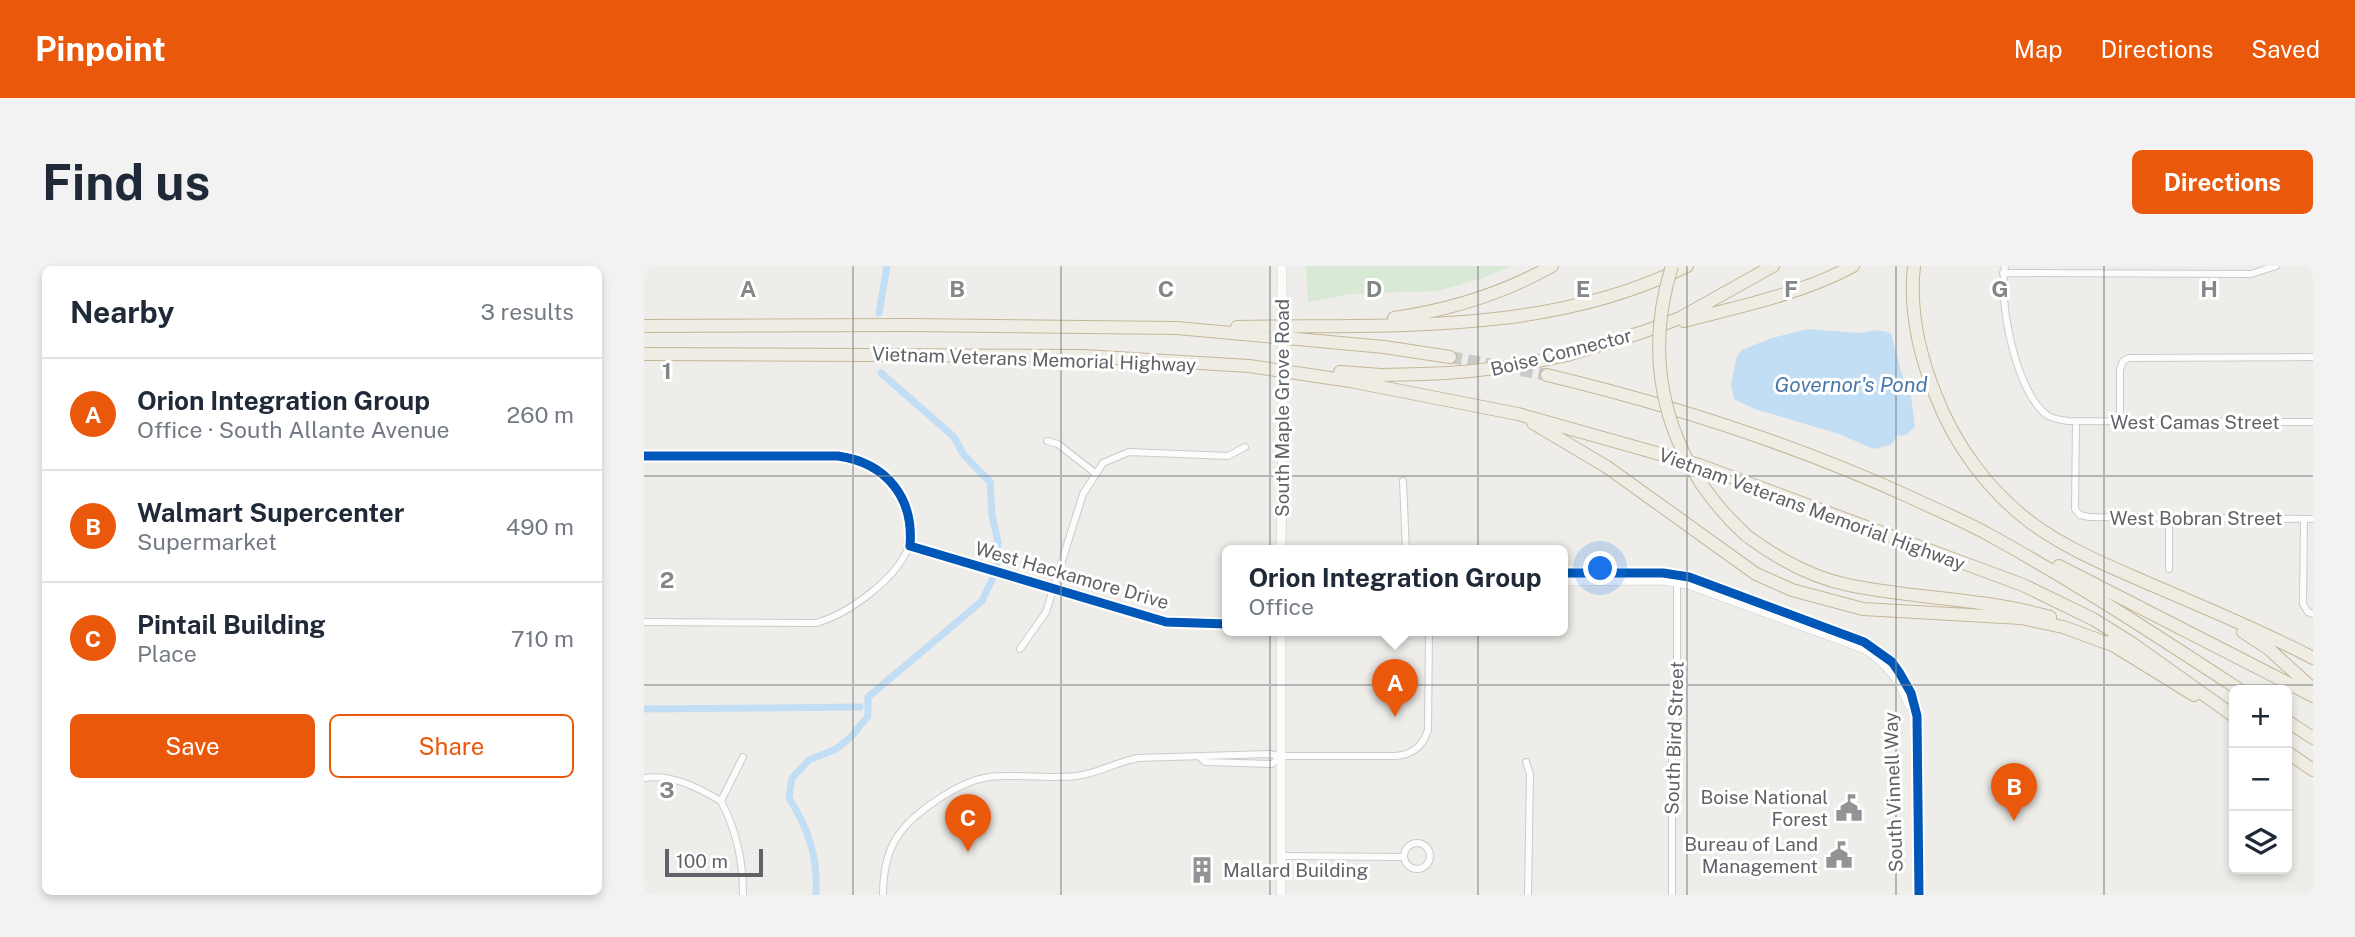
<!DOCTYPE html>
<html lang="en">
<head>
<meta charset="utf-8">
<style>
	body { margin:0; font-family:"Public Sans",sans-serif; background:#f2f2f3; color:#1f2937 }
	.controls { position:absolute; right:21px; bottom:21px; display:grid; overflow:hidden; border-radius:10px; box-shadow:0 4px 10px #0003 }
	.controls button { width:63px; height:63px; display:grid; place-items:center; padding:0; border:0; border-bottom:2px solid #e0e1e3; background:#fff; color:#1f2937; font:35px sans-serif }
	.scale { position:absolute; left:21px; bottom:18px; width:98px; box-sizing:border-box; padding-left:7px; border:4px solid #5f6266; border-top:0; font-size:19px; line-height:24px; white-space:nowrap; color:#5f6266; -webkit-text-stroke:5px #fff; paint-order:stroke }
	.you { position:absolute; left:957px; top:303px; width:24px; height:24px; margin:-18px; border:5px solid #fff; border-radius:50%; background:#1a73e8; box-shadow:0 0 0 10px #1a73e833 }
	.badge { display:grid; place-items:center; width:46px; height:46px; border-radius:50%; background:#ea580c; color:#fff; font-size:23px; font-weight:700 }
	.pin { position:absolute; translate:-50% -58px; filter:drop-shadow(0 2px 4px #0008) }
	.pin::after { content:''; position:absolute; top:37px; width:24px; height:21px; background:inherit; clip-path:polygon(0 0,100% 0,50% 100%) }
	.popup { position:absolute; left:578px; top:279px; width:346px; height:91px; box-sizing:border-box; display:grid; place-content:center; border-radius:10px; background:#fff; filter:drop-shadow(0 2px 5px #0005); font-size:23px; white-space:nowrap; color:#747a83 }
	.popup b { font-size:26px; color:#1f2937 }
	.popup::after { content:''; position:absolute; left:50%; top:100%; margin-left:-14px; border:14px solid transparent; border-top-color:#fff }
	.list { margin:0; padding:0; list-style:none }
	h2 { display:flex; justify-content:space-between; align-items:center; height:91px; margin:0; padding:0 28px; font-size:30px }
	h2 small { font-size:23px; font-weight:400; color:#747a83 }
	.list li { display:grid; grid-template-columns:46px 1fr auto; gap:21px; align-items:center; box-sizing:border-box; height:112px; padding:0 28px; border-top:2px solid #e0e1e3 }
	.list b { display:block; font-size:26px; white-space:nowrap }
	.list p { margin:0; font-size:23px; white-space:nowrap; color:#747a83 }
	.list em { font-size:23px; font-style:normal; color:#747a83 }
	.actions { display:flex; gap:14px; padding:21px 28px }
	.actions a { flex:1; padding:16px 0; border:2px solid #ea580c; border-radius:10px; text-align:center; font-size:24px; color:#ea580c }
	.actions .main { background:#ea580c; color:#fff }
	.icon { flex:none; width:38px; height:38px; fill:none; stroke:currentColor; stroke-width:2; stroke-linecap:round; stroke-linejoin:round }
	.map { position:relative; flex:none; width:1669px; height:629px; overflow:hidden; border-radius:10px }
	header { display:flex; align-items:center; gap:42px; box-sizing:border-box; height:98px; padding:0 35px; background:#ea580c; color:#fff }
	header strong { font-size:33px }
	nav { display:flex; gap:38px; margin-inline-start:auto; font-size:24px }
	.intro { display:flex; align-items:center; justify-content:space-between; box-sizing:border-box; height:168px; padding:0 42px }
	h1 { margin:0; font-size:49px }
	.button { padding:18px 32px; border-radius:10px; background:#ea580c; color:#fff; font-size:24px; font-weight:700 }
	main { display:flex; gap:42px; padding:0 42px }
	aside { flex:1; background:#fff; border-radius:10px; box-shadow:0 4px 10px #0003 }
	.map>svg:first-child { display:block }
</style>
</head>
<body>
<header>
<strong>Pinpoint</strong>
<nav><a>Map</a><a>Directions</a><a>Saved</a></nav>
</header>
<div class="intro"><h1>Find us</h1><a class="button">Directions</a></div>
<main>
<aside>
<h2>Nearby<small>3 results</small></h2>
<ul class="list">
<li><span class="badge">A</span><div><b>Orion Integration Group</b><p>Office · South Allante Avenue</p></div><em>260 m</em></li>
<li><span class="badge">B</span><div><b>Walmart Supercenter</b><p>Supermarket</p></div><em>490 m</em></li>
<li><span class="badge">C</span><div><b>Pintail Building</b><p>Place</p></div><em>710 m</em></li>
</ul>
<div class="actions"><a class="main">Save</a><a>Share</a></div>
</aside>
<div class="map">
<svg width="1669" height="629" viewBox="0 0 1669 629">
	<rect width="100%" height="100%" fill="#eeede9"/>
	<!-- green -->
	<path fill="#d8e9d6" d="M 662,0 L 868,0 L 836,13 L 794,25 L 707,28 L 664,36 Z"/>
	<!-- water -->
	<path fill="#c1def4" d="M 1163,63 L 1216,67 L 1234,64 L 1247,67 L 1260,116 L 1267,130 L 1271,161 C 1265,166 1262,172 1253,169 L 1248,178 L 1231,183 L 1225,181 L 1195,168 L 1111,143 L 1090,133 L 1087,118 L 1093,90 L 1098,84 L 1128,72 Z"/>
	<g fill="none" stroke-linecap="round" stroke-linejoin="round">
		<!-- canal -->
		<path stroke="#c1def4" stroke-width="7" d="M 235,47 L 243,0
			M 237,107 L 310,171 L 319,188 L 346,216 L 348,249 L 354,276 L 353,298
			M 0,443 L 216,441
			M 172,629 C 174,591 165,564 145,532 L 148,512 L 165,494 L 192,483 L 207,471 L 224,450 L 224,431 L 338,335 L 348,314"/>
		<!-- highway-tunnel -->
		<path stroke="#cacac8" stroke-width="12" stroke-dasharray="12 6" stroke-linecap="butt" d="M 806,91 L 903,109"/>
		<defs>
			<path id="street" d="M 1361,0 C 1354,35 1372,127 1403,149 C 1408,153 1418,154 1424,155 L 1669,156
				M 1359,7 L 1607,8 L 1632,0
				M 1432,155 L 1431,243 L 1436,249 L 1445,251 L 1669,253
				M 1476,155 L 1476,104 L 1479,95 L 1485,92 L 1669,91
				M 403,175 L 414,178 L 451,207
				M 0,190 L 194,190 C 233,196 281,236 265,280 C 253,313 204,348 172,357 L 0,356
				M 759,215 L 762,285
				M 1660,253 L 1659,338 L 1664,346 L 1669,348
				M 266,280 L 522,356 L 583,358
				M 1525,303 L 1525,252
				M 376,383 L 402,346 L 439,228 L 459,197 L 485,186 L 584,190 L 601,181
				M 99,491 L 77,535 C 93,566 99,595 99,629
				M 557,492 L 561,496 L 628,498 L 637,490
				M 882,496 L 886,508 L 884,629
				M 0,512 C 28,508 53,521 77,535
				M760 590a13 13 0 1 1 26 0a13 13 0 1 1-26 0Z
				M 637,590 L 760,591
				M 239,629 C 239,580 256,558 296,532 C 311,522 326,514 345,511 C 374,508 403,513 432,510 C 453,508 472,496 494,492 L 625,488 L 637,490 L 751,490 C 768,489 779,480 784,464 L 785,365
				M 1028,629 L 1028,477 L 1033,445 L 1033,316"/>
			<path id="secondary" d="M 638,30 L 638,0
				M 637,285 L 639,133
				M 919,307 L 1019,307 L 1045,311 L 1220,376 L 1248,396 L 1255,406 L 1267,427 L 1273,450 L 1275,629
				M 919,315 L 1019,314 L 1044,318 L 1219,382 C 1241,395 1257,415 1265,439
				M 637,629 L 637,365"/>
			<path id="highway" d="M 1270,0 C 1265,45 1275,88 1292,130 C 1311,179 1344,224 1386,256 C 1421,282 1460,298 1499,315 C 1556,340 1614,363 1669,392
				M 750,52 C 806,44 858,28 908,0
				M 1040,55 C 1097,40 1157,28 1209,0
				M 0,60 L 266,59 L 533,62 L 740,81 L 806,91
				M 593,61 C 744,58 904,70 1043,0
				M 0,88 L 440,90 L 605,100 L 706,115 L 874,148 L 1055,199 L 1379,319 L 1449,353 L 1486,376 L 1590,450
				M 923,89 L 999,66 L 1036,52 L 1129,0
				M 696,106 L 737,109 L 779,108
				M 903,109 C 1028,139 1150,178 1268,232 C 1295,245 1323,256 1349,271 C 1434,318 1515,371 1596,424
				M 889,157 L 963,201 L 1112,308 L 1148,324 L 1219,343 L 1377,352 L 1419,361 L 1471,380
				M 1103,270 C 1134,293 1166,311 1204,319 C 1271,333 1340,332 1406,351
				M 1415,300 L 1669,430
				M 1599,366 L 1625,383 L 1669,423
				M 1464,376 L 1550,429
				M 1643,455 L 1669,472
				M 1643,486 L 1669,504"/>
		</defs>
		<!-- street casing -->
		<use href="#street" stroke="#cbcbcb" stroke-width="8"/>
		<!-- secondary casing -->
		<use href="#secondary" stroke="#cbcbca" stroke-width="10"/>
		<!-- highway casing -->
		<use href="#highway" stroke="#c4b798" stroke-width="14"/>
		<!-- street -->
		<use href="#street" stroke="#fcfcfc" stroke-width="6"/>
		<!-- secondary -->
		<use href="#secondary" stroke="#fcfcfc" stroke-width="9"/>
		<!-- highway -->
		<use href="#highway" stroke="#efece3" stroke-width="12"/>
		<defs>
			<path id="secondary-bridge" d="M 638,30 L 639,133"/>
			<path id="highway-bridge" d="M 1028,0 C 996,102 1025,199 1103,270
				M 779,108 C 829,107 874,100 923,89"/>
		</defs>
		<!-- secondary-bridge casing -->
		<use href="#secondary-bridge" stroke="#cbcbca" stroke-width="10" stroke-linecap="butt"/>
		<!-- highway-bridge casing -->
		<use href="#highway-bridge" stroke="#c4b798" stroke-width="14" stroke-linecap="butt"/>
		<!-- secondary-bridge -->
		<use href="#secondary-bridge" stroke="#fcfcfc" stroke-width="9"/>
		<!-- highway-bridge -->
		<use href="#highway-bridge" stroke="#efece3" stroke-width="12"/>
		<defs>
			<path id="cycleway" d="M 0,190 L 194,190 C 243,197 270,232 266,280 L 522,356 L 583,358
				M 919,307 L 1019,307 L 1045,311 L 1220,376 L 1248,396 L 1255,406 L 1267,427 L 1273,450 L 1275,629"/>
		</defs>
		<!-- cycleway casing -->
		<use href="#cycleway" stroke="#fff" stroke-width="13"/>
		<!-- cycleway -->
		<use href="#cycleway" stroke="#0057b8" stroke-width="9"/>
	</g>
	<!-- grid -->
	<path fill="none" stroke="#848788" stroke-width="2" stroke-opacity="0.55" d="M 209,0 L 209,629M 417,0 L 417,629M 626,0 L 626,629M 834,0 L 834,629M 1043,0 L 1043,629M 1252,0 L 1252,629M 1460,0 L 1460,629M 0,210 L 1669,210M 0,419 L 1669,419"/>
	<!-- icons -->
	<defs>
		<symbol id="civic-bare" viewBox="-9 -9 18 18"><path d="M-.6-6.5H3V-4.5H.6V-3L4-1V1h2V6H-6V1h2V-1L-.6-3ZM-1.2 2.5V6h2.4V2.5Z" fill="#919394" stroke="#fff" stroke-width="2.5" paint-order="stroke"/></symbol>
		<symbol id="building-bare" viewBox="-9 -9 18 18"><path d="M-4-6H4V6H1V3H-1V6H-4ZM-2.5-4.3h1.7v1.8h-1.7ZM.8-4.3h1.7v1.8H.8ZM-2.5-1h1.7V.8h-1.7ZM.8-1h1.7V.8H.8Z" fill="#919394" stroke="#fff" stroke-width="2.5" paint-order="stroke"/></symbol>
	</defs>
	<g fill-rule="evenodd">
		<use href="#civic-bare" x="1186" y="523" width="38" height="38"/>
		<use href="#civic-bare" x="1176" y="570" width="38" height="38"/>
		<use href="#building-bare" x="539" y="585" width="38" height="38"/>
	</g>
	<g text-anchor="middle" dominant-baseline="central" stroke-width="6" stroke-linejoin="round" paint-order="stroke">
		<!-- street labels -->
		<g font-size="19" fill="#5f6266" stroke="#fff">
			<text transform="translate(917 86) rotate(-14)">Boise Connector</text>
			<text transform="translate(390 93) rotate(2)">Vietnam Veterans Memorial Highway</text>
			<text transform="translate(638 142) rotate(-90)">South Maple Grove Road</text>
			<text x="1551" y="156">West Camas Street</text>
			<text transform="translate(1168 243) rotate(20)">Vietnam Veterans Memorial Highway</text>
			<text x="1552" y="252">West Bobran Street</text>
			<text transform="translate(428 309) rotate(16)">West Hackamore Drive</text>
			<text transform="translate(1030 472) rotate(-88)">South Bird Street</text>
			<text transform="translate(1249 526) rotate(-92)">South Vinnell Way</text>
		</g>
		<!-- poi labels -->
		<g font-size="19" fill="#5f6266" stroke="#fff" text-anchor="end">
			<text x="1184" y="531">Boise National<tspan x="1184" dy="22">Forest</tspan></text>
			<text x="1174" y="578">Bureau of Land<tspan x="1174" dy="22">Management</tspan></text>
			<text x="579" y="604" text-anchor="start">Mallard Building</text>
		</g>
		<!-- water labels -->
		<g font-size="21" font-style="italic" fill="#4b79ac" stroke="#fff">
			<text x="1207" y="118">Governor's Pond</text>
		</g>
	</g>
	<g font-size="23" text-anchor="middle" font-weight="bold" fill="#848788" stroke="#fff" stroke-width="6" stroke-linejoin="round" paint-order="stroke">
		<text x="104" y="31">A</text>
		<text x="313" y="31">B</text>
		<text x="522" y="31">C</text>
		<text x="730" y="31">D</text>
		<text x="939" y="31">E</text>
		<text x="1147" y="31">F</text>
		<text x="1356" y="31">G</text>
		<text x="1565" y="31">H</text>
		<text x="23" y="113">1</text>
		<text x="23" y="322">2</text>
		<text x="23" y="532">3</text>
	</g>
</svg>
<div class="controls">
<button>+</button>
<button>−</button>
<button><svg class="icon" aria-label="layers" viewBox="0 0 24 24"><path d="M12 4l9 5-9 5-9-5zM3 14l9 5 9-5"/></svg></button>
</div>
<div class="scale">100 m</div>
<div class="you"></div>
<div class="pin badge" style="left:751px;top:451px">A</div>
<div class="popup"><b>Orion Integration Group</b>Office</div>
<div class="pin badge" style="left:1370px;top:555px">B</div>
<div class="pin badge" style="left:324px;top:586px">C</div>
</div>
</main>
</body>
</html>
